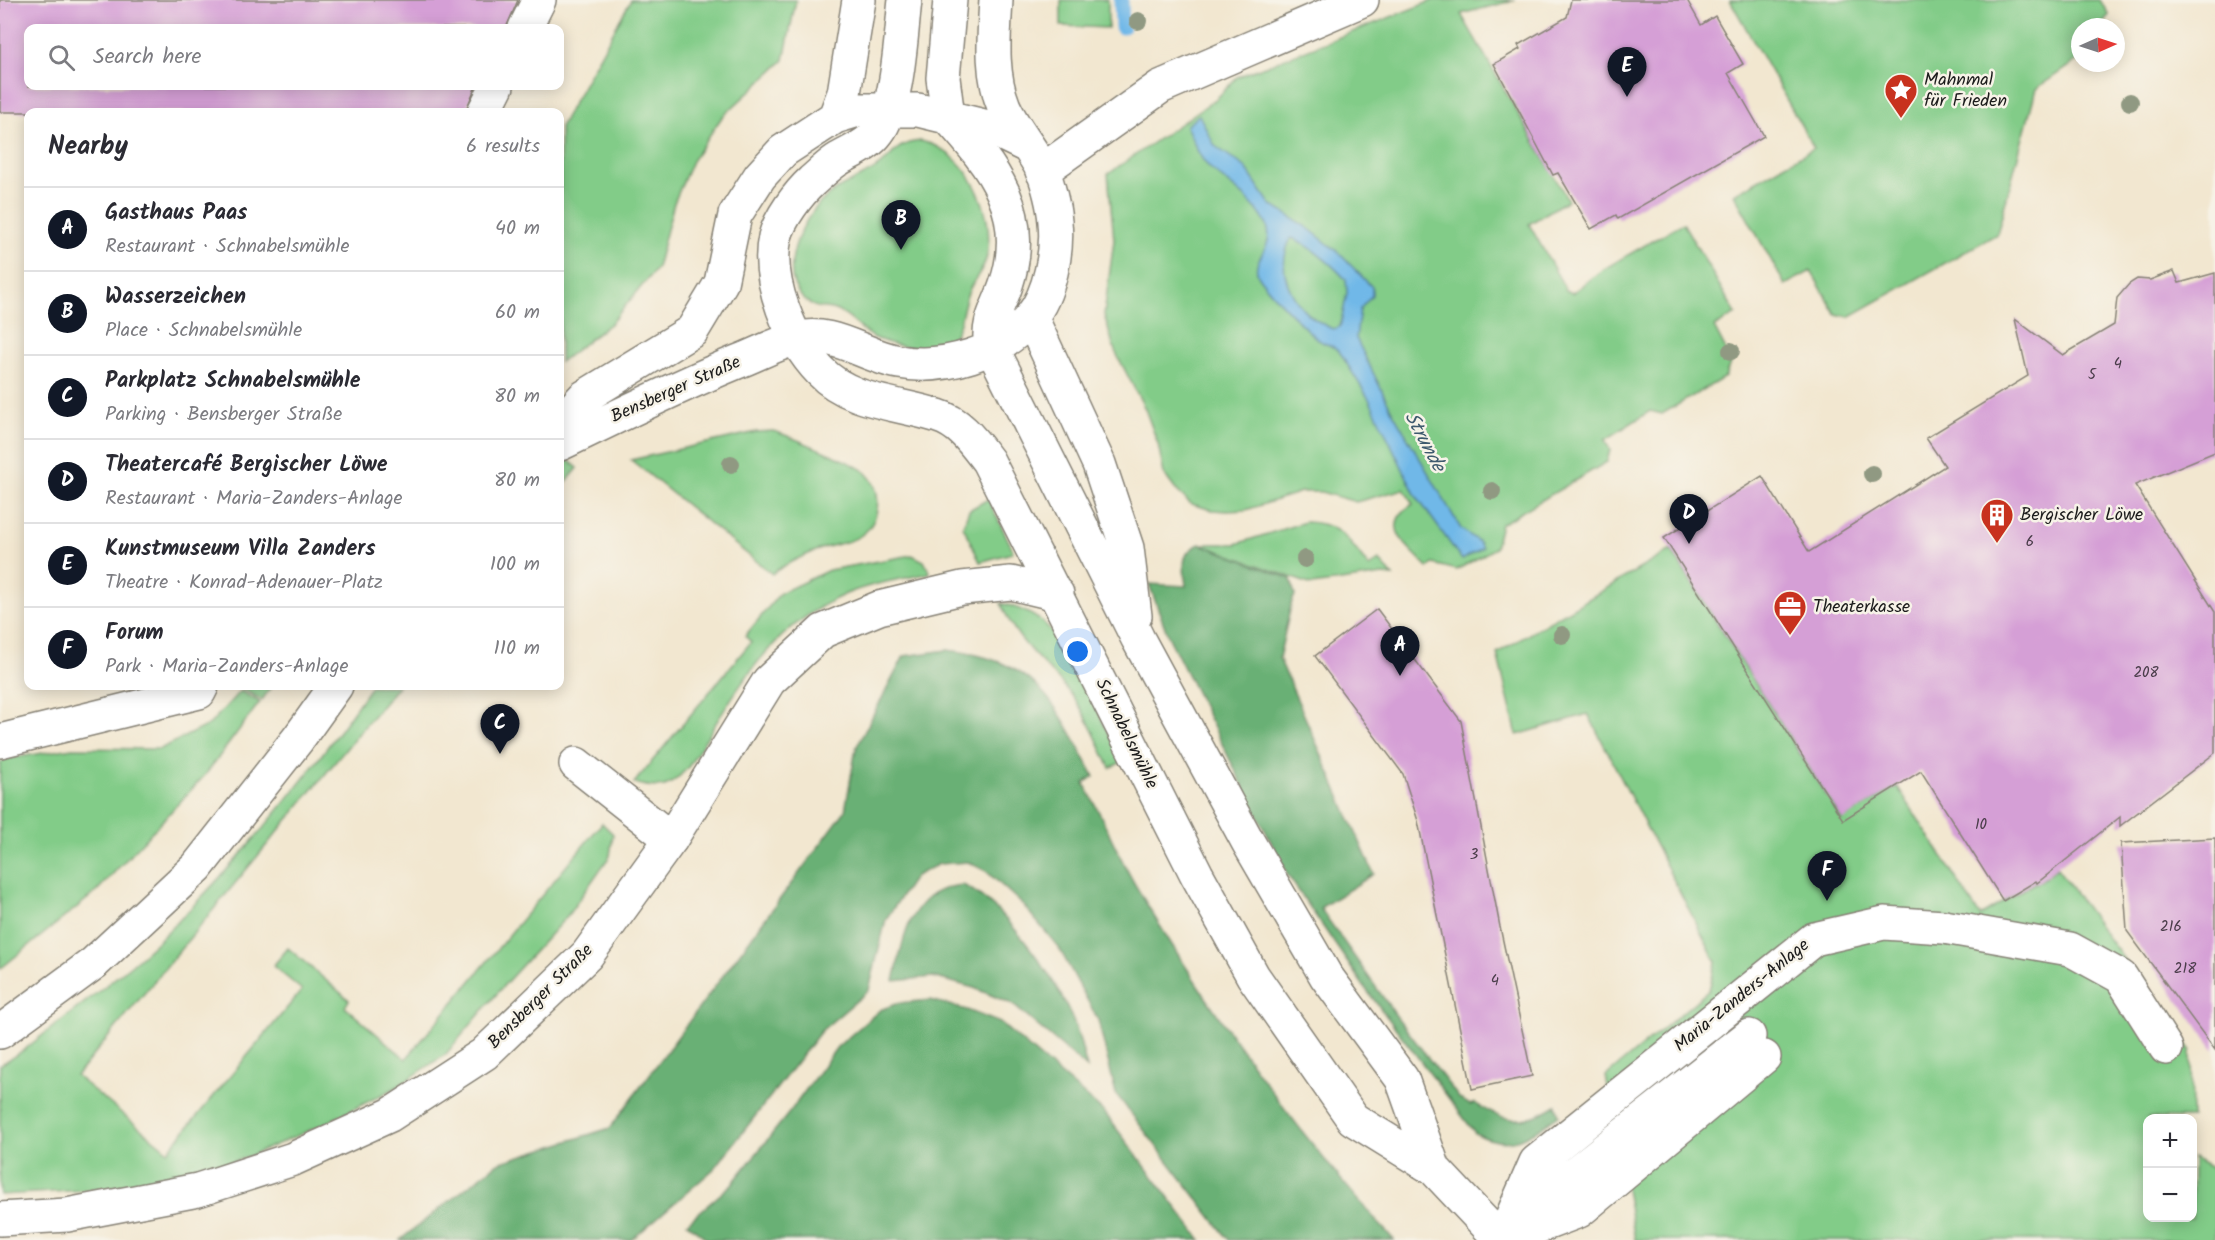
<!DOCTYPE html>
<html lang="en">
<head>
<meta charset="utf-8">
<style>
	body { margin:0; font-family:Kalam,sans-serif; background:#f2f2f3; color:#2b2b33 }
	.controls { position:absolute; right:18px; bottom:18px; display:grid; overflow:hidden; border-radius:12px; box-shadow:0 3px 15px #0003 }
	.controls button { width:54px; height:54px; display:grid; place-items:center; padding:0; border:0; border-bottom:2px solid #e1e1e2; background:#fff; color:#2b2b33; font:30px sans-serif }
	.compass { position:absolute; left:2071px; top:18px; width:54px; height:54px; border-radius:50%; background:#fff; box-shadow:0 3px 15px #0003; rotate:87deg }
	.you { position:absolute; left:1078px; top:652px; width:21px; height:21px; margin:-15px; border:4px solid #fff; border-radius:50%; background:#1a73e8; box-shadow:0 0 0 9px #1a73e833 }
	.badge { display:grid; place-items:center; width:39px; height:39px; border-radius:50%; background:#111827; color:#fff; font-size:20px; font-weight:700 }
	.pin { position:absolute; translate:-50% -50px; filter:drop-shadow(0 2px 3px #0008) }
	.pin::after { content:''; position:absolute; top:32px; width:21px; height:18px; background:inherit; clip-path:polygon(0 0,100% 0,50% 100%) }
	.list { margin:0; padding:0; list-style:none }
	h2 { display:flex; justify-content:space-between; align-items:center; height:78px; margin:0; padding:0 24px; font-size:26px }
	h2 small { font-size:20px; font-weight:400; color:#7c7c81 }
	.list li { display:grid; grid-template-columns:39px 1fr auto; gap:18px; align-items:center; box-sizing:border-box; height:84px; padding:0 24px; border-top:2px solid #e1e1e2 }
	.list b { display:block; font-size:22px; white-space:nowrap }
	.list p { margin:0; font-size:20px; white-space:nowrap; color:#7c7c81 }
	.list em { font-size:20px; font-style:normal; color:#7c7c81 }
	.icon { flex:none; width:33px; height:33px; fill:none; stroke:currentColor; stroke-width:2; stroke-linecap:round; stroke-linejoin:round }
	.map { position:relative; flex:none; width:2215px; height:1240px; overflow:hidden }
	.search { position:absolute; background:#fff; box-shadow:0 3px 15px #0003; left:24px; top:24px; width:540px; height:66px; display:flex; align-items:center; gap:15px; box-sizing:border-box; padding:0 21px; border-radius:12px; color:#7c7c81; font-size:22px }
	.panel { position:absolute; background:#fff; box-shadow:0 3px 15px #0003; left:24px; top:108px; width:540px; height:582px; border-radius:12px }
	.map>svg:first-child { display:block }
</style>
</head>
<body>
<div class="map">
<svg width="2215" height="1240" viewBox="0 0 2215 1240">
	<rect width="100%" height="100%" fill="#f7f3e8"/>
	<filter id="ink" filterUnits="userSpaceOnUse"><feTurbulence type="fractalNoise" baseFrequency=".0167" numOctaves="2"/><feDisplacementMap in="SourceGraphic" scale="12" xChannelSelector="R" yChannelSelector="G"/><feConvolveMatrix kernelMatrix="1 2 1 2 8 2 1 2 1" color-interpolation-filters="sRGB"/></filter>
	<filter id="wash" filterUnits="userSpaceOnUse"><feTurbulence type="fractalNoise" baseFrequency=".008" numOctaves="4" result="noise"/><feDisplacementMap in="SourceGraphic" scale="24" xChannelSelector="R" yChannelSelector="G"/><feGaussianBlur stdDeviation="1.35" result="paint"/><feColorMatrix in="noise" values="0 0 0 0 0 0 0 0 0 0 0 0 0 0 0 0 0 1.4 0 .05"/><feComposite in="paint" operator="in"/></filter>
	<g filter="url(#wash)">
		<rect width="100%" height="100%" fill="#f2e7d0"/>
		<!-- green -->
		<path fill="#82cc88" stroke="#4f7452" stroke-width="1.5" d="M 631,0 L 796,0 L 784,60 L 722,117 L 692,161 L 674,203 L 657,268 L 611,323 L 560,362 L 560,127 Z
			M 1061,0 L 1108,0 L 1108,28 L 1061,26 Z
			M 1434,0 L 1516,0 L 1461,14 L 1568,200 L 1529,224 L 1566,290 L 1572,293 L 1602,270 L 1683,223 L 1736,314 L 1714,327 L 1731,360 L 1725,377 L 1662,414 L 1650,411 L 1605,440 L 1610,450 L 1607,462 L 1501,524 L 1495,548 L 1457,570 L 1433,564 L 1428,568 C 1409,546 1377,527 1413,504 L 1404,489 L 1356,502 L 1321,492 L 1301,492 L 1246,510 L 1227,511 L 1212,510 L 1191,504 L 1175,489 L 1164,474 L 1158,444 L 1145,409 L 1115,351 L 1104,315 L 1114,240 L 1108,174 L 1217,98 L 1237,77 Z
			M 1730,0 L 2100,0 L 2109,15 L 2101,27 L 2080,27 L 2080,58 L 2036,89 L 1997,234 L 1849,317 L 1836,314 L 1811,271 L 1785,285 L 1734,194 L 1814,148 Z
			M 921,141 C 968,151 996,212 987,256 C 984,270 973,280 968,293 C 957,320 966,344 926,348 C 910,349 888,344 873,337 C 859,329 849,314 832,309 C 824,307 817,309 810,304 C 775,281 797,228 819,204 C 835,186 857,181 876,168 C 895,156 894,143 921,141 Z
			M 773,431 C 787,435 855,463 865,472 C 884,490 881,522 860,536 C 848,544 834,544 821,549 C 805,555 786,563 772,574 L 631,460 L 756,432 Z
			M 567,459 L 578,468 L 560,490 L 560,464 Z
			M 988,499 L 1012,548 L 1012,553 L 980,562 L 963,526 L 969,510 Z
			M 1305,522 C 1340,522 1349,541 1369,567 L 1379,560 L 1393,576 L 1383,575 L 1312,585 L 1200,544 L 1236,544 Z
			M 1671,550 L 1842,820 L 1897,786 L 1980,916 L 2036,882 L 2037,884 L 2057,868 L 2191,1051 L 2192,1118 L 2148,1118 L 2148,1218 L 2192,1218 L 2193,1158 L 2215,1170 L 2215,1240 L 1635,1240 L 1606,1076 L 1709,990 L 1716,962 L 1588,714 L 1517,735 L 1497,653 Z
			M 912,555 L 924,561 L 930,573 C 903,579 872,583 846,594 C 764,630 735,695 689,766 C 670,788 663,791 634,783 L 751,642 L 745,636 L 780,593 L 829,570 Z
			M 1001,603 C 1016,607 1034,614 1046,625 C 1075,655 1102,723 1122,762 L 1110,768 C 1097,741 1086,710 1065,687 C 1039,657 1016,642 1001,603 Z
			M 244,686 L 272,686 L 262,700 L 242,689 Z
			M 371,686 L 398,686 L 76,1076 L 168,1151 L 302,990 L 273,966 L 288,948 L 349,1000 L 345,1007 L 406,1059 L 602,823 L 613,834 L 610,856 L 568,915 L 506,983 L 446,1054 L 397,1087 L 320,1126 L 245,1158 L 180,1177 L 105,1189 L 0,1195 L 0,1065 L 24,1050 C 68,1014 117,980 158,941 C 239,863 308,778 371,686 Z
			M 240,691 L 260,702 L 206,774 L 96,892 L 0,969 L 0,763 L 7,759 L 72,748 L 160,749 L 210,724 Z"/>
		<!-- forest -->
		<path fill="#69b074" stroke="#426648" stroke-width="1.5" d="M 1200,544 L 1291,579 L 1295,596 L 1292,601 L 1279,658 L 1374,874 L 1320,908 L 1397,1017 L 1459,1098 L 1470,1105 L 1475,1103 C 1504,1123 1525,1125 1556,1105 L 1559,1115 C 1529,1135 1512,1153 1475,1133 L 1365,988 L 1287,874 L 1168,636 L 1149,584 L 1186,586 C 1184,567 1179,552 1200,544 Z
			M 947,650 C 1039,660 1055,703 1094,776 L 1084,783 C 1103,817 1117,854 1137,888 C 1211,1012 1296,1133 1394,1240 L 1229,1240 L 1116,1094 L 1098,1020 L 1059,948 L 1023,905 L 986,871 L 968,862 L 939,864 L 915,876 L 886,919 L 869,990 L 821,1031 L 715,1168 L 635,1237 L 630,1240 L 400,1240 L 498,1163 L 610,1128 L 845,811 L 856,748 L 904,656 Z
			M 963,885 C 1006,906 1060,983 1076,1028 C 1081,1041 1083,1055 1087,1068 L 1012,1004 L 974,988 L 933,977 L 894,981 C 904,937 909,889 963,885 Z
			M 931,1000 L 967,1010 L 1000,1023 L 1104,1112 L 1201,1240 L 708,1240 L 687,1223 L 732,1184 L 792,1109 L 837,1047 L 880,1010 L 898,1003 Z"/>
		<!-- water -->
		<path fill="#70b8e8" stroke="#466a82" stroke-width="1.5" fill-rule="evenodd" d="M 1199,115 L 1215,146 L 1245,167 L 1270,204 L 1308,228 L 1338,252 L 1372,287 L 1372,295 L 1360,309 L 1356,338 L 1392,411 L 1461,529 L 1479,542 L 1482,548 L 1462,560 L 1416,496 L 1369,399 L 1339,351 C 1333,345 1325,345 1319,340 C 1308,332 1259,283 1257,272 C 1253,257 1279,244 1264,220 C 1249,196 1231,187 1211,169 C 1198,158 1194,141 1186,126 ZM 1291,238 C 1305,241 1336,268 1346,280 L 1347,293 L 1340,327 L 1333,329 C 1297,314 1272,276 1291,238 Z"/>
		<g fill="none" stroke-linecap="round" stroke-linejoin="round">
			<!-- stream -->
			<path stroke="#70b8e8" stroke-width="15" d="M 1121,0 L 1122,27"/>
		</g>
		<g id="blocks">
			<!-- building -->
			<path fill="#d59fd6" d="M 0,0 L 518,0 L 506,28 L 28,28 L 28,86 L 476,86 L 465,112 L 0,112 Z
				M 1571,0 L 1687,0 L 1701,25 L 1715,16 L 1743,64 L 1728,73 L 1764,136 L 1618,219 L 1616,215 L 1591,229 L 1558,173 L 1553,175 L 1494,64 L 1520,49 L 1518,45 L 1567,17 Z
				M 2174,271 L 2179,283 L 2215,273 L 2215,452 L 2135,485 L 2215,612 L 2215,753 L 2120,826 L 2120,817 L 2037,883 L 2036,881 L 2003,901 L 1921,771 L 1843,820 L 1664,538 L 1762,476 L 1809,552 L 1945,466 L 1926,438 L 2028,376 L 2015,319 L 2063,355 L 2114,325 L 2117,298 L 2129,284 L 2137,279 L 2150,280 Z
				M 1377,609 L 1461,721 L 1500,927 L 1532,1076 L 1472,1089 L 1418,821 L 1403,774 L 1315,656 Z
				M 2215,838 L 2215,1050 L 2127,931 L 2121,843 Z"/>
		</g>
	</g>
	<g filter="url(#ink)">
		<use href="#blocks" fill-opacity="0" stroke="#878276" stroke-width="1.5"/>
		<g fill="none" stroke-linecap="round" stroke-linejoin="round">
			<defs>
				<path id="minor" d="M 525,28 L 539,0
					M 484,112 L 497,86
					M 1042,171 L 1160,87 L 1362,0
					M 0,741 L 199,692 L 202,686
					M 576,764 L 671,839
					M 1512,1231 L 1561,1184 L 1749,1036
					M 1502,1240 L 1536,1162 L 1814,939 L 1884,923 L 1944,927 L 2070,949 L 2121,977 L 2166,1048
					M 1503,1240 L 1579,1211 L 1764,1057"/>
				<path id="major" d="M 905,0 C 901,35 898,106 878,132 C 868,146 850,152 837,160 C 828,166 820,174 812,181 C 798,194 780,218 775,237 C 765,280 791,341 820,371 C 850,403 900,403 938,416 C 961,423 974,443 988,461 L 1197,875 L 1253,976 L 1353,1119 L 1434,1169 L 1501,1240
					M 835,117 L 844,93 L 859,0
					M 948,117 C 994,168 1030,213 1006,285 C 999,307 986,322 991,346 L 1138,639 L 1248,842 L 1326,976 L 1402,1079 L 1434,1169
					M 948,117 L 943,78 L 950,0
					M 1031,317 L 1099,464 L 1127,548 L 1135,616
					M 560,423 L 584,397 L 692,331 L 721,283 L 735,215 L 760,176 L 783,151 L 835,117 L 858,110 L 918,110 L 988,127 L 1027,146
					M 560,444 C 618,416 676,387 737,362 C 756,355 775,344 795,339 C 832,328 863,356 899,362 C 942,370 1003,353 1031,317 C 1050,294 1058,251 1055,222 C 1054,207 1048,183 1042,169 C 1031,148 1014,129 1004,107 C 990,73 994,36 996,0
					M 0,1032 L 94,963 L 197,867 L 298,739 L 336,686
					M 0,1219 L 67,1215 L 198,1190 L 293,1159 L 390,1115 L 484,1054 L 587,955 L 671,839 L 769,681 L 823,631 L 879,608 L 962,588 L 1011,583 L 1057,594"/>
			</defs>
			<!-- minor casing -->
			<use href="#minor" stroke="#878276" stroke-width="36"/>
			<!-- major casing -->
			<use href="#major" stroke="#878276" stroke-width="36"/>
			<!-- minor -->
			<use href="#minor" stroke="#fff" stroke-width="33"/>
			<!-- major -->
			<use href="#major" stroke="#fff" stroke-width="33"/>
		</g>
		<!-- trees -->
		<g fill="#909982">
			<circle cx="1138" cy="21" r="9"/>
			<circle cx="2130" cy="102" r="9"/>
			<circle cx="1731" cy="351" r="9"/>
			<circle cx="731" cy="464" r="9"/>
			<circle cx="1872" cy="474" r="9"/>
			<circle cx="1492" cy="491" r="9"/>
			<circle cx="1305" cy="559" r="9"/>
			<circle cx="1562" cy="635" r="9"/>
		</g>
	</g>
	<!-- icons -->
	<defs>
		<symbol id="sight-pin" viewBox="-11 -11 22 30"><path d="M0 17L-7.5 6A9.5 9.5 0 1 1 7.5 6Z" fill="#c8321e" stroke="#f7f3e8"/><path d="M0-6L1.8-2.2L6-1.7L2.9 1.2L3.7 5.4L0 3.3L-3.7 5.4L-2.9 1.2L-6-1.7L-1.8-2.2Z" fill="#fff"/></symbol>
		<symbol id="building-pin" viewBox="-11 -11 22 30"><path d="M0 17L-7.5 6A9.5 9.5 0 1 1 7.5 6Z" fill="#c8321e" stroke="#f7f3e8"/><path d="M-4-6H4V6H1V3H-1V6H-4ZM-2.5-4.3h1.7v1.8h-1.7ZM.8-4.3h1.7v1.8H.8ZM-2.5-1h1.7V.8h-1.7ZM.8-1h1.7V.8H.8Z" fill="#fff"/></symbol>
		<symbol id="office-pin" viewBox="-11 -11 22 30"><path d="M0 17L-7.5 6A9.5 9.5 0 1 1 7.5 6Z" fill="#c8321e" stroke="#f7f3e8"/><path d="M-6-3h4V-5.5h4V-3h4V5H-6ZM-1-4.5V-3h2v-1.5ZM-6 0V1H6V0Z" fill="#fff"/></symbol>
	</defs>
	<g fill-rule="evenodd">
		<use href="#sight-pin" x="1882" y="71" width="38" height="52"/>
		<use href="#building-pin" x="1978" y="496" width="38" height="52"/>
		<use href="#office-pin" x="1771" y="588" width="38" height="52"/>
	</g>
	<g text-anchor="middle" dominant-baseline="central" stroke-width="5" stroke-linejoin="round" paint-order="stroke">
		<!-- number labels -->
		<g font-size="15" fill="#4a3d4a">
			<text x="2118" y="364">4</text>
			<text x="2092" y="375">5</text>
			<text x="2030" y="542">6</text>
			<text x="2146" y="673">208</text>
			<text x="1981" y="825">10</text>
			<text x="1474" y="855">3</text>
			<text x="2171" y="927">216</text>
			<text x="2185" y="969">218</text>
			<text x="1495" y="981">4</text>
		</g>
		<!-- poi labels -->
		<g font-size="18" fill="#1c1c1c" stroke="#f7f3e8" text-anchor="start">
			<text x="1924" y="80">Mahnmal<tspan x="1924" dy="21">für Frieden</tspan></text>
			<text x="2020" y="515">Bergischer Löwe</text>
			<text x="1813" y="607">Theaterkasse</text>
		</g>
		<!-- street labels -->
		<g font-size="18" fill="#1c1c1c" stroke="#f7f3e8">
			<text transform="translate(676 390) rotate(-24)">Bensberger Straße</text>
			<text transform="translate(1126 734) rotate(64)">Schnabelsmühle</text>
			<text transform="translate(1742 996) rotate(-39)">Maria-Zanders-Anlage</text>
			<text transform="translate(541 997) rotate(-45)">Bensberger Straße</text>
		</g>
		<!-- water labels -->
		<g font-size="20" font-style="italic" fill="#3e5a6e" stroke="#f7f3e8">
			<text transform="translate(1424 442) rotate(62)">Strunde</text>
		</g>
	</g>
</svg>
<div class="controls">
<button>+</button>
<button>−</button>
</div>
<svg class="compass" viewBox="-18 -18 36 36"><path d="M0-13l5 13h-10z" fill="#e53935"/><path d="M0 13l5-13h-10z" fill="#7c7c81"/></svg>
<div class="you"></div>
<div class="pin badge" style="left:1400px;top:676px">A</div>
<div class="pin badge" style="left:901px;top:250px">B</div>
<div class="pin badge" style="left:500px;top:754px">C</div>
<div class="pin badge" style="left:1689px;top:544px">D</div>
<div class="pin badge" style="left:1627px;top:97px">E</div>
<div class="pin badge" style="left:1827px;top:901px">F</div>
<div class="search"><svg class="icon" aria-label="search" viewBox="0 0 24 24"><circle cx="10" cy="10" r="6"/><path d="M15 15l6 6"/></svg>Search here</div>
<section class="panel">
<h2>Nearby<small>6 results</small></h2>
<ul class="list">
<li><span class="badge">A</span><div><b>Gasthaus Paas</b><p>Restaurant · Schnabelsmühle</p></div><em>40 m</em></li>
<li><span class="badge">B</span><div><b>Wasserzeichen</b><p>Place · Schnabelsmühle</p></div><em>60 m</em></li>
<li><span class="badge">C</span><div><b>Parkplatz Schnabelsmühle</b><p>Parking · Bensberger Straße</p></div><em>80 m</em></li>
<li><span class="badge">D</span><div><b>Theatercafé Bergischer Löwe</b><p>Restaurant · Maria-Zanders-Anlage</p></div><em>80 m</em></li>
<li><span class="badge">E</span><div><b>Kunstmuseum Villa Zanders</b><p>Theatre · Konrad-Adenauer-Platz</p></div><em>100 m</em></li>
<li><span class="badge">F</span><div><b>Forum</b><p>Park · Maria-Zanders-Anlage</p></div><em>110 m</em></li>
</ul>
</section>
</div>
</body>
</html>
